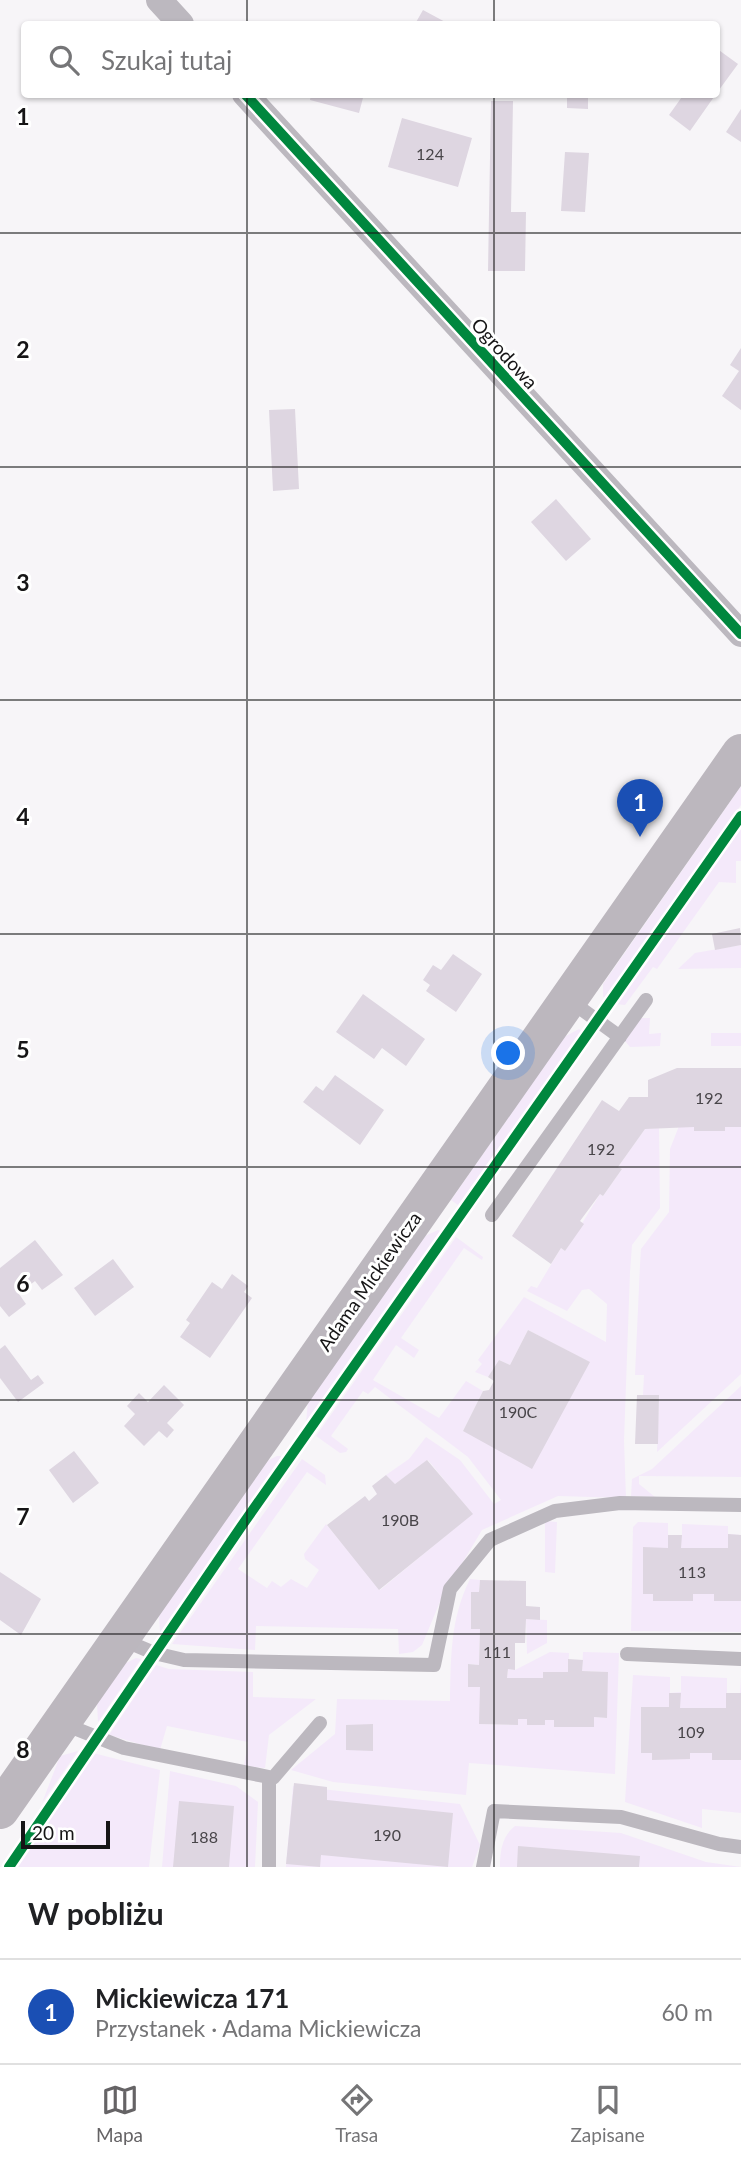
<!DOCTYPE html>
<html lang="pl">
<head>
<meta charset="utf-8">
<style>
	body { margin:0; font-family:Lato,sans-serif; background:#f6f6f6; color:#202124 }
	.scale { position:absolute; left:21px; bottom:18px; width:89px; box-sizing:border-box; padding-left:7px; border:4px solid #161516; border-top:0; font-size:19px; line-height:24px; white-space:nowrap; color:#161516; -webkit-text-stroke:5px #fff; paint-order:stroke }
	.you { position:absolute; left:509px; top:1054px; width:24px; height:24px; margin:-18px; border:5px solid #fff; border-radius:50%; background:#1a73e8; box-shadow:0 0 0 10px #1a73e833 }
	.badge { display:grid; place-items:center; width:46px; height:46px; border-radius:50%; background:#656365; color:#fff; font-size:23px; font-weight:700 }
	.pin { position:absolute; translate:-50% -58px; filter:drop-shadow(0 2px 4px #0008) }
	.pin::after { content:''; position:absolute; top:37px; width:24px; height:21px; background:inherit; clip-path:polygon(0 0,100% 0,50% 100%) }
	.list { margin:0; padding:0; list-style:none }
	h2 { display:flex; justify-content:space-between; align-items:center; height:91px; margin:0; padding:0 28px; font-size:30px }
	h2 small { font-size:23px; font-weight:400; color:#757577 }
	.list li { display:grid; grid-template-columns:46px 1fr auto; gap:21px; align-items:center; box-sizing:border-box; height:105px; padding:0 28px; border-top:2px solid #e0e0e0 }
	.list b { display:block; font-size:26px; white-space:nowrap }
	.list p { margin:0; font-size:23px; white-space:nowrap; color:#757577 }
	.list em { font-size:23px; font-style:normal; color:#757577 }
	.icon { flex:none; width:38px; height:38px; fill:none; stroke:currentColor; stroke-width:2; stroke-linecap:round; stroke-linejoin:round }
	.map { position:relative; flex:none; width:741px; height:1867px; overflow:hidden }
	.search { position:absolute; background:#fff; box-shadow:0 2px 5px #0004; left:21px; right:21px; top:21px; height:77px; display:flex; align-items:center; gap:18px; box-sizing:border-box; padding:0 24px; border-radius:7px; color:#757577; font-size:26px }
	.sheet { height:196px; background:#fff }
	nav { display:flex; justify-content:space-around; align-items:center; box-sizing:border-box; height:98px; border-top:2px solid #e0e0e0; background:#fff; font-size:19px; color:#757577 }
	nav a { display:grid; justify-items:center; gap:4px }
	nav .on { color:#656365 }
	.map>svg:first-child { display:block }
</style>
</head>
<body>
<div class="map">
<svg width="741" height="1867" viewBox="0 0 741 1867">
	<rect width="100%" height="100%" fill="#f7f5f8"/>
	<!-- green -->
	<path fill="#f4e9fa" d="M 741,786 L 741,805 L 606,998 L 603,997 L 603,984 Z
		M 741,829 L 741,861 L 736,861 L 736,883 L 719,882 L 657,969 L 653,967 L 625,1005 L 616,1004 Z
		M 741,945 L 741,968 L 678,969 L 695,953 Z
		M 641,1018 L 650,1018 L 649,1034 L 661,1033 L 660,1046 L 630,1047 L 625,1041 Z
		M 579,1029 L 583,1032 L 458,1205 L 451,1200 L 564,1037 Z
		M 711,1033 L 741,1033 L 741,1046 L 711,1046 Z
		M 679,1126 L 694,1127 L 695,1131 L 725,1131 L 725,1127 L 741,1127 L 741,1374 L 657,1452 L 659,1396 L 643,1395 L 644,1375 L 635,1375 L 640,1265 L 641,1249 L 669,1212 L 670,1149 Z
		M 659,1128 L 660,1208 L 632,1245 L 630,1272 L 624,1441 L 626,1498 L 558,1496 L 482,1530 L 442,1597 L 422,1645 L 413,1652 L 399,1654 L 398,1629 L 256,1626 L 255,1650 L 172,1644 L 302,1459 L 325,1475 L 326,1485 L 307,1472 L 238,1569 L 267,1588 L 272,1581 L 281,1587 L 291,1579 L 307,1588 L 319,1570 L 305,1559 L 304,1554 L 326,1524 L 380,1590 L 472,1514 L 428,1460 L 395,1484 L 386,1475 L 409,1459 L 426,1437 L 460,1460 L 494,1504 L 501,1500 L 468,1457 L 375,1387 L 368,1394 L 363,1391 L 331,1436 L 348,1449 L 346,1452 L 340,1453 L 316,1436 L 456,1237 L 483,1257 L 482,1260 L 464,1248 L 401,1338 L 419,1350 L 414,1358 L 396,1345 L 373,1380 L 439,1418 L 466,1381 L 483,1391 L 463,1431 L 589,1362 L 528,1330 L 510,1365 L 499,1360 L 488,1377 L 475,1372 L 482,1364 L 478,1360 L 524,1297 L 606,1342 L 607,1304 L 589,1289 L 582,1290 L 567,1311 L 527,1291 L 531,1286 L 537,1288 L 561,1248 L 565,1251 L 600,1194 L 603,1196 L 622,1169 L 618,1167 L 645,1129 Z
		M 438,1230 L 440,1231 L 306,1422 L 308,1401 L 425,1236 Z
		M 741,1386 L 741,1477 L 639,1476 L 639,1484 L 655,1497 L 631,1496 L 632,1479 L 652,1469 Z
		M 277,1456 L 283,1456 L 160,1633 L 159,1615 L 267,1461 Z
		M 545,1521 L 557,1522 L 555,1573 L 545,1572 Z
		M 638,1522 L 668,1523 L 668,1535 L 682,1535 L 682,1524 L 728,1526 L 728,1534 L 741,1535 L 741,1632 L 631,1631 L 633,1527 Z
		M 470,1579 L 480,1580 L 479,1592 L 471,1593 L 471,1629 L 480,1629 L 479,1665 L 468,1664 L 468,1686 L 480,1687 L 480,1724 L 518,1725 L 518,1719 L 527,1719 L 528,1725 L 544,1725 L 545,1720 L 554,1720 L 554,1727 L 594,1727 L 594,1717 L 607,1718 L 607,1672 L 582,1671 L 583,1652 L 619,1653 L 615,1774 L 469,1763 L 466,1795 L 333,1782 L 291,1770 L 335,1734 L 337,1699 L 450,1701 C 451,1658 450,1619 470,1579 Z
		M 526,1619 L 547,1620 L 547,1643 L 527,1654 Z
		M 550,1652 L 569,1653 L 568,1672 L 543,1673 L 543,1678 L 507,1678 L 508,1669 L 515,1670 Z
		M 136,1658 L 141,1659 L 98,1722 L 97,1704 L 124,1664 Z
		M 156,1665 L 169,1669 L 253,1672 L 253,1697 L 316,1699 L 269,1735 L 265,1768 L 244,1766 L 248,1742 L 167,1726 L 160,1750 L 109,1735 Z
		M 633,1675 L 670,1677 L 670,1693 L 681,1692 L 681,1676 L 727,1678 L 727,1693 L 740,1693 L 741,1677 L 741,1813 L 702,1809 L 702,1828 L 625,1802 Z
		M 78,1751 L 42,1803 L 60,1756 Z
		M 93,1753 L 160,1770 L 149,1867 L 16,1867 Z
		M 170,1771 L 236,1786 L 258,1802 L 255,1867 L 162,1867 Z
		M 293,1786 L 460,1804 L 480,1845 L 472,1867 L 286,1867 Z
		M 515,1826 L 621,1833 L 706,1862 L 741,1867 L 500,1867 C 500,1851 502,1836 515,1826 Z"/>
	<!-- building -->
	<path fill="#ded6e1" d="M 423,10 L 449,24 L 415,24 Z
		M 716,48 L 738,64 L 716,94 Z
		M 311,94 L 364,94 L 359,113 L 310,100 Z
		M 567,94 L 588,94 L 588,109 L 567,108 Z
		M 684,94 L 716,94 L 690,131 L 669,115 Z
		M 491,101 L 513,101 L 511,212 L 526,212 L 525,271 L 488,271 Z
		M 741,109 L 741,142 L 726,132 Z
		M 402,118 L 472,138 L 458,187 L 388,167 Z
		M 565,152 L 589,153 L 585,212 L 561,211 Z
		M 741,348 L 741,410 L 722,396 L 739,371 L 730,365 Z
		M 295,409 L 299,489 L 273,491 L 269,410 Z
		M 556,499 L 591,539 L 566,561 L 531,522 Z
		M 740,928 L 741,945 L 715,950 L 712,934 Z
		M 453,954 L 482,974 L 456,1012 L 426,991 L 430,985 L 423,980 L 433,965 L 441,970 Z
		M 363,994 L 425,1039 L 406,1066 L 382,1048 L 374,1059 L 336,1032 Z
		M 677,1068 L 741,1068 L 741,1127 L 725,1127 L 725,1131 L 694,1131 L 694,1127 L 645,1129 L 618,1167 L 622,1169 L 603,1196 L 600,1194 L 580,1221 L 584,1224 L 565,1251 L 561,1248 L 551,1264 L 512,1236 L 602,1100 L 619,1111 L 629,1097 L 648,1097 L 648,1080 Z
		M 335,1075 L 384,1110 L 360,1145 L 303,1102 L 316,1086 L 323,1091 Z
		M 35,1240 L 63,1275 L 42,1290 L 35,1281 L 19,1294 L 26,1304 L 9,1317 L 0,1306 L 0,1268 Z
		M 113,1259 L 134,1287 L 95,1316 L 74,1288 Z
		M 232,1274 L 248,1286 L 244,1292 L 252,1298 L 210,1358 L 180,1337 L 190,1323 L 186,1320 L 212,1282 L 222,1289 Z
		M 528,1330 L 590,1362 L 532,1469 L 463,1431 L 483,1391 L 489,1390 L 494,1381 L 488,1377 L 499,1360 L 510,1365 Z
		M 5,1345 L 31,1380 L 38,1375 L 44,1383 L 18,1402 L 0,1378 L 0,1349 Z
		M 164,1385 L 184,1405 L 167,1423 L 174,1430 L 167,1438 L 159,1431 L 144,1446 L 124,1426 L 135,1414 L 127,1406 L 139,1393 L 148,1402 Z
		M 637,1395 L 659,1395 L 658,1444 L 635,1444 Z
		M 74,1451 L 99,1483 L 73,1503 L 49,1470 Z
		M 427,1460 L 473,1514 L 379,1590 L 327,1525 L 365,1496 L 369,1501 L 377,1494 L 372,1486 L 386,1475 L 395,1484 Z
		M 728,1534 L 741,1535 L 741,1601 L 714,1601 L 714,1594 L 693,1594 L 693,1601 L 653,1601 L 653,1594 L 643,1594 L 643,1547 L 668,1548 L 668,1535 L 682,1535 L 681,1548 L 728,1548 Z
		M 0,1572 L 41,1599 L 21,1635 L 0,1620 Z
		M 480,1580 L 526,1581 L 526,1606 L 540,1607 L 540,1620 L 526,1619 L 525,1643 L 515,1643 L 515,1670 L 508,1669 L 507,1678 L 543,1678 L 543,1672 L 568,1672 L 568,1659 L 583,1660 L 582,1671 L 608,1672 L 607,1718 L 594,1717 L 594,1727 L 554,1727 L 554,1720 L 545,1720 L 545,1725 L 527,1725 L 527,1719 L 518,1719 L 518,1725 L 479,1724 L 480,1687 L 468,1687 L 468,1664 L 479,1665 L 480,1629 L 471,1629 L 471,1592 L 479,1592 Z
		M 669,1693 L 681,1693 L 680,1708 L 726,1708 L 726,1693 L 741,1693 L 741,1760 L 712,1760 L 712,1753 L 690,1753 L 690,1759 L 652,1760 L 652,1753 L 641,1753 L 641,1707 L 669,1707 Z
		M 373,1724 L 373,1751 L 346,1750 L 346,1725 Z
		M 294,1783 L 327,1787 L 327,1800 L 453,1813 L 448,1867 L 321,1855 L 320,1867 L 286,1864 Z
		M 179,1801 L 234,1806 L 229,1867 L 173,1867 Z
		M 518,1846 L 640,1856 L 639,1867 L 517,1867 Z"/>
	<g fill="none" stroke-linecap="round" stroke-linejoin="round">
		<!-- lane -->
		<path stroke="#bcb8bf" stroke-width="14" d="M 569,1000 L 620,1037
			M 492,1215 L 646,1000
			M 121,1639 L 154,1653 L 184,1660 L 434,1665 L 450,1589 L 490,1540 L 555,1511 L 620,1503 L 741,1505
			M 627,1654 L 741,1659
			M 64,1724 L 124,1748 L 269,1777
			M 269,1867 L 269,1777 L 273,1778 L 320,1723
			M 483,1867 L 494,1811 L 621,1817 L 719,1844 L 741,1847"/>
		<!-- street -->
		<path stroke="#bcb8bf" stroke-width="26" d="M 159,0 L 181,24
			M 245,94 L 741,634"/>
		<!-- secondary -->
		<path stroke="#bcb7be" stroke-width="38" d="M 0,1810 L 741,753"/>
		<defs>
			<path id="cycleway" d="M 245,94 L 741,634
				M 9,1867 L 243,1524 L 741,816"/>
		</defs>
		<!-- cycleway casing -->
		<use href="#cycleway" stroke="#fff" stroke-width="15"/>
		<!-- cycleway -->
		<use href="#cycleway" stroke="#00873e" stroke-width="10"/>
	</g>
	<!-- grid -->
	<path fill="none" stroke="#161516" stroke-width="2" stroke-opacity="0.55" d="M 247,0 L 247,24M 494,0 L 494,24M 247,94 L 247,1867M 494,94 L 494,1867M 0,233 L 741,233M 0,467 L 741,467M 0,700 L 741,700M 0,934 L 741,934M 0,1167 L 741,1167M 0,1400 L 741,1400M 0,1634 L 741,1634"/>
	<g text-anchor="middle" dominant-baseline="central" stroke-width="6" stroke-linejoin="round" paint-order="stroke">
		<!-- number labels -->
		<g font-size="16" fill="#484549">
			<text x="430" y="153">124</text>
			<text x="709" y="1097">192</text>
			<text x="601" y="1148">192</text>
			<text x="518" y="1411">190C</text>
			<text x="400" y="1519">190B</text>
			<text x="692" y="1571">113</text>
			<text x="497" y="1651">111</text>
			<text x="691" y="1731">109</text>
			<text x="387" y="1834">190</text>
			<text x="204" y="1836">188</text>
		</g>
		<!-- street labels -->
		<g font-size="19" fill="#161516" stroke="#fff">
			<text transform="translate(505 353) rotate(48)">Ogrodowa</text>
			<text transform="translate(369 1281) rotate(-55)">Adama Mickiewicza</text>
		</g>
	</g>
	<g font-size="23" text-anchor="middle" font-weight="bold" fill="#161516" stroke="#fff" stroke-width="6" stroke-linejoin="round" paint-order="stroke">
		<text x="23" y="125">1</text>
		<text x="23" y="358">2</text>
		<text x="23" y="591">3</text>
		<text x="23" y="825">4</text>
		<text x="23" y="1058">5</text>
		<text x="23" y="1292">6</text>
		<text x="23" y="1525">7</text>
		<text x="23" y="1758">8</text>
	</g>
</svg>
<div class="scale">20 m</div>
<div class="you"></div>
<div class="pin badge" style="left:640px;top:837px;background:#1a4fb4">1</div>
<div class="search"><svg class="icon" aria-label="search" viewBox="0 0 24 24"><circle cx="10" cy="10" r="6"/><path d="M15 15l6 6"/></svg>Szukaj tutaj</div>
</div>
<section class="sheet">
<h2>W pobliżu<small></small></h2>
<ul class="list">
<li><span class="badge" style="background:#1a4fb4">1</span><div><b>Mickiewicza 171</b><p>Przystanek · Adama Mickiewicza</p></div><em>60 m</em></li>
</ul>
</section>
<nav>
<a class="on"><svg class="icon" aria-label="map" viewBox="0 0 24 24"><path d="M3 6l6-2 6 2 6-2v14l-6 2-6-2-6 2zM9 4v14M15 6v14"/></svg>Mapa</a>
<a><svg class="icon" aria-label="directions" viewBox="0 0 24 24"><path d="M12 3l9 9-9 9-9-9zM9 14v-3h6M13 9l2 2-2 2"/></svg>Trasa</a>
<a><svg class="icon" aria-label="saved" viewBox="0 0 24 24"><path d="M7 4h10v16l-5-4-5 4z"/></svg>Zapisane</a>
</nav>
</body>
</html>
